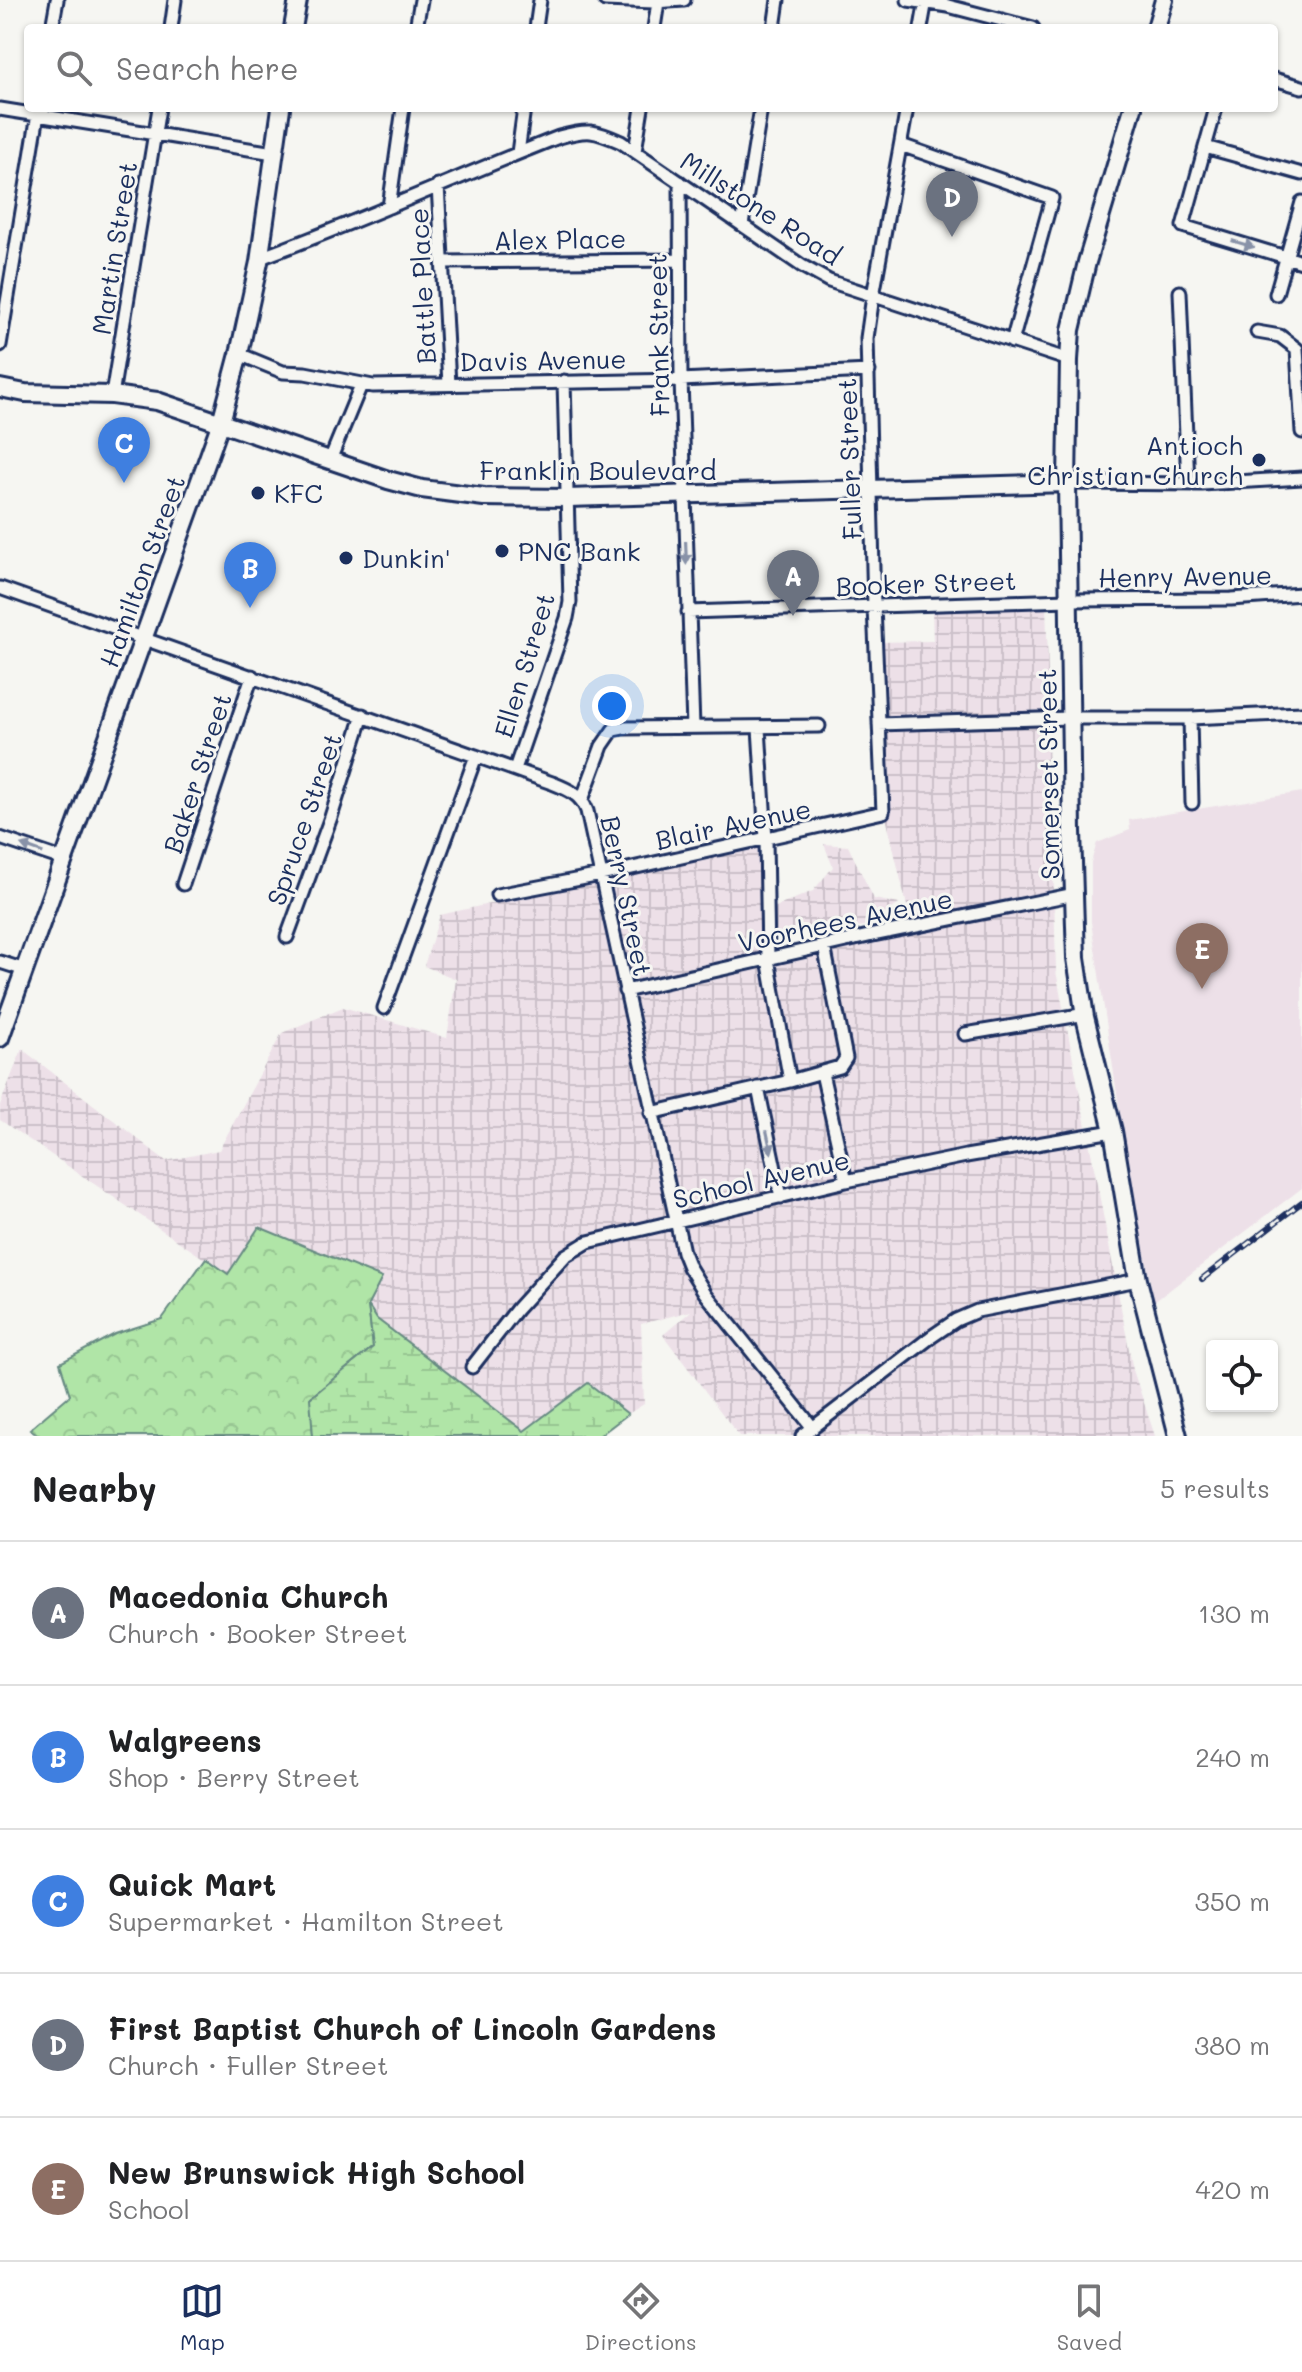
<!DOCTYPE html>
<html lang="en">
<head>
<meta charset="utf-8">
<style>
	body { margin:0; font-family:Mali,sans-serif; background:#f6f6f6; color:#202124 }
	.controls { position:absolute; right:24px; bottom:24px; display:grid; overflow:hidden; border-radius:8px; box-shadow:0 2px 6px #0004 }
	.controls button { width:72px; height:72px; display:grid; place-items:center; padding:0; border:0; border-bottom:2px solid #e0e0e0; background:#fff; color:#202124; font:40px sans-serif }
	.you { position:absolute; left:612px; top:706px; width:28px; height:28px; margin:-20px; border:6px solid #fff; border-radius:50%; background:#1a73e8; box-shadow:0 0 0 12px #1a73e833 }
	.badge { display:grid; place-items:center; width:52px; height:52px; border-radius:50%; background:#1b2f5e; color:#fff; font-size:26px; font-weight:700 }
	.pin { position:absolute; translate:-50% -66px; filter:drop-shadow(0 2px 4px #0008) }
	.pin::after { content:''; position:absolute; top:42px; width:28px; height:24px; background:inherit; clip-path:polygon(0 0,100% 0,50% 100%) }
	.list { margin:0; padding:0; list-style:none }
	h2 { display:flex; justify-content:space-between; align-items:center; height:104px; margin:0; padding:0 32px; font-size:34px }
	h2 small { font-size:26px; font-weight:400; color:#757577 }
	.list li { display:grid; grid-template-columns:52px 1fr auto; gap:24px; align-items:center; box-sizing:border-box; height:144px; padding:0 32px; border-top:2px solid #e0e0e0 }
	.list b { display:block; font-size:30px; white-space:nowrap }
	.list p { margin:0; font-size:26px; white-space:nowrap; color:#757577 }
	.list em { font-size:26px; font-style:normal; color:#757577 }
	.icon { flex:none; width:44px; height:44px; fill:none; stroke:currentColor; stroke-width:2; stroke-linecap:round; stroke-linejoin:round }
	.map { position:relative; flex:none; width:1302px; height:1436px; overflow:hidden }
	.search { position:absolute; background:#fff; box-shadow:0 2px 6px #0004; left:24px; right:24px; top:24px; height:88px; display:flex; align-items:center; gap:20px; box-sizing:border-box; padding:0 28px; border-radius:8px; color:#757577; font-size:30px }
	.sheet { height:824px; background:#fff }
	nav { display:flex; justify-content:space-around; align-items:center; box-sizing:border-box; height:112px; border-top:2px solid #e0e0e0; background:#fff; font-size:22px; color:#757577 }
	nav a { display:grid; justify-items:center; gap:4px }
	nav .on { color:#1b2f5e }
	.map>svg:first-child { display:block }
</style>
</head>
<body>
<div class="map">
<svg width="1302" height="1436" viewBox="0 0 1302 1436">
	<defs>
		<pattern id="industrial-grid" width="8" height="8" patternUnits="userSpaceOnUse" patternTransform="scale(2)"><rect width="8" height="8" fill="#ede0e8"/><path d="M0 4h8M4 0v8" fill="none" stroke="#cbc0c9"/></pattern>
		<pattern id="forest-crowns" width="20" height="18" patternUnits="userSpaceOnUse" patternTransform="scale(2)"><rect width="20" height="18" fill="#b0e5a7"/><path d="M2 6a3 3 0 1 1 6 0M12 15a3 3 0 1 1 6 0" fill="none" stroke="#97c592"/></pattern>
		<pattern id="wetland-marsh" width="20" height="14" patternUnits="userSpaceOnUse" patternTransform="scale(2)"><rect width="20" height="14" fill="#b0e5a7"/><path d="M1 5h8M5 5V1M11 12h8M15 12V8" fill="none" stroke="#97c592"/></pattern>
	</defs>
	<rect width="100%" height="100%" fill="#f6f6f2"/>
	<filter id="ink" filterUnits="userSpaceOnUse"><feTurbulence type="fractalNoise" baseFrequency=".0125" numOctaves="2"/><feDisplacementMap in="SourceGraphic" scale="16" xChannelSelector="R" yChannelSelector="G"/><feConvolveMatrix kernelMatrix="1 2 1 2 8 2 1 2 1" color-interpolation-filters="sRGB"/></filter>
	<g filter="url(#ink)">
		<!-- built -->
		<path fill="#ede0e8" d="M 1302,792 L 1302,1188 L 1154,1302 L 1129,1173 L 1091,922 L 1091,862 L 1097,843 L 1130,830 L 1129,820 Z"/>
		<!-- industrial -->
		<path fill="url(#industrial-grid)" d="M 1046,603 L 1050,740 L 1048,741 L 1050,811 L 1052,812 L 1056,971 L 1133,1370 L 1155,1436 L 739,1436 L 663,1335 L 691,1311 L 641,1324 L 644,1404 L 628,1414 L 588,1383 L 524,1431 L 377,1319 L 368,1305 L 382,1278 L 228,1275 L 0,1120 L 0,1105 L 22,1049 L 166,1161 L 219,1150 L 282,1033 L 343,1007 L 447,1038 L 456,979 L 424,966 L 440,915 L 765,842 L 769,910 L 813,891 L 833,867 L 824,844 L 848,846 L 874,899 L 899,904 L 868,926 L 770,933 L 771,957 L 912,927 L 884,809 L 875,642 L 933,641 L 932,608 Z"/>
		<!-- forest -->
		<path fill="url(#forest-crowns)" stroke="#668a82" stroke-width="2" d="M 259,1227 L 382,1278 L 368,1305 L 373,1347 L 311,1397 L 313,1436 L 40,1436 L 30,1429 L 70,1395 L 60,1363 L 115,1334 L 162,1319 L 206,1258 L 228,1274 Z"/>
		<!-- wetland -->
		<path fill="url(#wetland-marsh)" stroke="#668a82" stroke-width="2" d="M 368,1305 L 377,1319 L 524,1431 L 588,1383 L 628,1414 L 599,1436 L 313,1436 L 310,1398 L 373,1347 Z"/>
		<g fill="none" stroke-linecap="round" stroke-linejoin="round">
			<defs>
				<path id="street" d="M 605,0 L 654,2 L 684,0
					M 908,0 L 948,6 L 1033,28
					M 52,28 L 57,0
					M 171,28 L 175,0
					M 416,28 L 421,0
					M 536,28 L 540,0
					M 654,28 L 658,2
					M 774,28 L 778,0
					M 921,28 L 926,0
					M 1274,79 L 1302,87
					M 1216,108 L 1183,226 L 1302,262
					M 0,109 L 274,153
					M 901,145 L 1052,198 L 1012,342
					M 1205,147 L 1302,174
					M 635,151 L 642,108
					M 518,153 L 524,108
					M 680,182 L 681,380 L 693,727
					M 438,185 L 449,384
					M 389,207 L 403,108
					M 742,225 L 761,108
					M 260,258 C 361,221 459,176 559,137 C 588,129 594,130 621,142 L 802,266 L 829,281 L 1069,360
					M 443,262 L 679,260
					M 1180,292 L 1188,484
					M 1276,294 L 1302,202
					M 1257,332 L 1280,336 L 1297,349 L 1302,432
					M 0,345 L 39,108
					M 239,354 L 283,372 L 305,373 L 373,386 L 681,380 L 869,371
					M 112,395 L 159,108
					M 330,460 L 361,385
					M 1067,483 L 1202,484 L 1302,478
					M 0,588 L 552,783 C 567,789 581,794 587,811 L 683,1252 L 689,1267 L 705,1293 L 813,1428
					M 688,612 L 1069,600 L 1231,599 L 1302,594
					M 1190,718 L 1192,803
					M 879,724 L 1070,718 L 1190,718 L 1302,713
					M 759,728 L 766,839 L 768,959 L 790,1081
					M 515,769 L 567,618 L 570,602 L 564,381
					M 582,800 L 602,746 L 613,730 L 623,728 L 819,726
					M 0,838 L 65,860
					M 183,884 L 252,676
					M 497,895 L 601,875 L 883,812 L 874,607 L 867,338 L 873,296 L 907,108
					M 287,937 L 331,817 L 363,715
					M 0,962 L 25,970
					M 625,991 L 873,935 L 1075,894
					M 384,1008 L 476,756
					M 965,1034 L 1080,1015 L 1085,1017
					M 822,1073 L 846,1181
					M 758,1088 L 781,1197
					M 651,1113 L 790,1081 L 840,1067 L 846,1058 L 824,946
					M 472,1367 L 517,1309 L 565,1256 L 588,1242 L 846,1181 L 966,1156 L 1113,1131
					M 802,1436 L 931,1337 L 956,1320 L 977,1311 L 1138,1280"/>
				<path id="secondary" d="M 293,28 L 298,0
					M 1156,28 L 1164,0
					M 1133,108 L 1087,262 L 1071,330 L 1069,360 L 1067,483 L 1072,831 L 1076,958 L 1085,1017 L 1113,1131 L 1138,1280 L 1178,1436
					M 0,388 L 25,393 L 112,395 L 157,401 L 388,480 L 422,489 L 484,497 L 568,498 L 1067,483
					M 0,1038 L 221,422 L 239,354 L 259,262 L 281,108"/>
			</defs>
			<!-- street casing -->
			<use href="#street" stroke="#1b2f5e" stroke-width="17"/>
			<!-- secondary casing -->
			<use href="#secondary" stroke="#1b2f5e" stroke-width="22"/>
			<!-- street -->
			<use href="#street" stroke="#f6f6f2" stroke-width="11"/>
			<!-- secondary -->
			<use href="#secondary" stroke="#f6f6f2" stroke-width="16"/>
			<defs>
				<path id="rail" d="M 1202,1279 L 1302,1202"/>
			</defs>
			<!-- rail casing -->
			<use href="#rail" stroke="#1b2f5e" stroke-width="6"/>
			<!-- rail -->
			<use href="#rail" stroke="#f6f6f2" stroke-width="3" stroke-dasharray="9" stroke-linecap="butt"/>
		</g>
		<!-- one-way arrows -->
		<defs><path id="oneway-solid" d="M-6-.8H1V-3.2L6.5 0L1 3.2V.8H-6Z" transform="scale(2)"/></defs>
		<g fill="#8892a8">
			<use href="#oneway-solid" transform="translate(1243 244) rotate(17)"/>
			<use href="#oneway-solid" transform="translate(686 553) rotate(88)"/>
			<use href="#oneway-solid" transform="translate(32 849) rotate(-161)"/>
			<use href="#oneway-solid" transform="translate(769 1142) rotate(78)"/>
		</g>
	</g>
	<!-- markers -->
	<g fill="#1b2f5e" stroke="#f6f6f2" stroke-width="3">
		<circle cx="1259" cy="460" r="8"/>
		<circle cx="258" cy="493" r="8"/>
		<circle cx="502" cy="551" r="8"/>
		<circle cx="346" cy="558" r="8"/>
	</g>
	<g text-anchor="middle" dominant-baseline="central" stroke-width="6" stroke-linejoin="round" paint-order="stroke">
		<!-- street labels -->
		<g font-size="26" fill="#1b2f5e" stroke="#f6f6f2">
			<text transform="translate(761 208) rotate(33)">Millstone Road</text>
			<text transform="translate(560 239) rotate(-1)">Alex Place</text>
			<text transform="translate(114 248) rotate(-81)">Martin Street</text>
			<text transform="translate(422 286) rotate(-93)">Battle Place</text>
			<text transform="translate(658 335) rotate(-91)">Frank Street</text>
			<text transform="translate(543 360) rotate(-1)">Davis Avenue</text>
			<text transform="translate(849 459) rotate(-92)">Fuller Street</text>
			<text x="598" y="470">Franklin Boulevard</text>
			<text transform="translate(142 571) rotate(-70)">Hamilton Street</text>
			<text transform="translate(1185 576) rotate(-1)">Henry Avenue</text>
			<text transform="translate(926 583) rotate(-2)">Booker Street</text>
			<text transform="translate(524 665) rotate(-73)">Ellen Street</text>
			<text transform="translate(197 773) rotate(-72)">Baker Street</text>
			<text transform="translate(1048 774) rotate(-91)">Somerset Street</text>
			<text transform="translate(304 819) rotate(-71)">Spruce Street</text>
			<text transform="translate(733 824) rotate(-12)">Blair Avenue</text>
			<text transform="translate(627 896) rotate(78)">Berry Street</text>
			<text transform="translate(845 920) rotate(-12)">Voorhees Avenue</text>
			<text transform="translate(761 1179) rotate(-13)">School Avenue</text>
		</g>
		<!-- poi labels -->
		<g font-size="26" fill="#1b2f5e" stroke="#f6f6f2" text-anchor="start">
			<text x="1243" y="445" text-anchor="end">Antioch<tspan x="1243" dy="30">Christian Church</tspan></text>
			<text x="274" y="493">KFC</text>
			<text x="518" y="551">PNC Bank</text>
			<text x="362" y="558">Dunkin'</text>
		</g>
	</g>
</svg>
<div class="controls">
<button><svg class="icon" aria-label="locate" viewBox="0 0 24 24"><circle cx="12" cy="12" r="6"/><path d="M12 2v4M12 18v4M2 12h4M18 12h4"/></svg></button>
</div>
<div class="you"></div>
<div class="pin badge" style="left:793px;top:616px;background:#6b7280">A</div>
<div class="pin badge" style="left:250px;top:608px;background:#3f7fe0">B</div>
<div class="pin badge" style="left:124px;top:483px;background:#3f7fe0">C</div>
<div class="pin badge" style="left:952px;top:237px;background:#6b7280">D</div>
<div class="pin badge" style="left:1202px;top:989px;background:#8d6e63">E</div>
<div class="search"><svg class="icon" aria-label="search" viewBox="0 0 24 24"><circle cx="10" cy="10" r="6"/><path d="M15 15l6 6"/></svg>Search here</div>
</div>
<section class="sheet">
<h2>Nearby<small>5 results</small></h2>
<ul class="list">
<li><span class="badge" style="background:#6b7280">A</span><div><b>Macedonia Church</b><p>Church · Booker Street</p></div><em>130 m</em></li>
<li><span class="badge" style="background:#3f7fe0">B</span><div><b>Walgreens</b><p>Shop · Berry Street</p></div><em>240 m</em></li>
<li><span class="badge" style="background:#3f7fe0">C</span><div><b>Quick Mart</b><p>Supermarket · Hamilton Street</p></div><em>350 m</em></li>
<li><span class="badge" style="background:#6b7280">D</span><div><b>First Baptist Church of Lincoln Gardens</b><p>Church · Fuller Street</p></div><em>380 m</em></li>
<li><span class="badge" style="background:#8d6e63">E</span><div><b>New Brunswick High School</b><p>School</p></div><em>420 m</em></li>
</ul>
</section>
<nav>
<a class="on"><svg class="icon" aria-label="map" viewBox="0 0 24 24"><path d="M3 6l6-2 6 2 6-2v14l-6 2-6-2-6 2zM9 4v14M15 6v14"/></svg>Map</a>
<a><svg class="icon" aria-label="directions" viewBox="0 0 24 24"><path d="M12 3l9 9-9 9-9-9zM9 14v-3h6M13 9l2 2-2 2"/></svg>Directions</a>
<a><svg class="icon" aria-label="saved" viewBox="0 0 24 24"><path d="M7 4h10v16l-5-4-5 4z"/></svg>Saved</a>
</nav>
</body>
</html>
